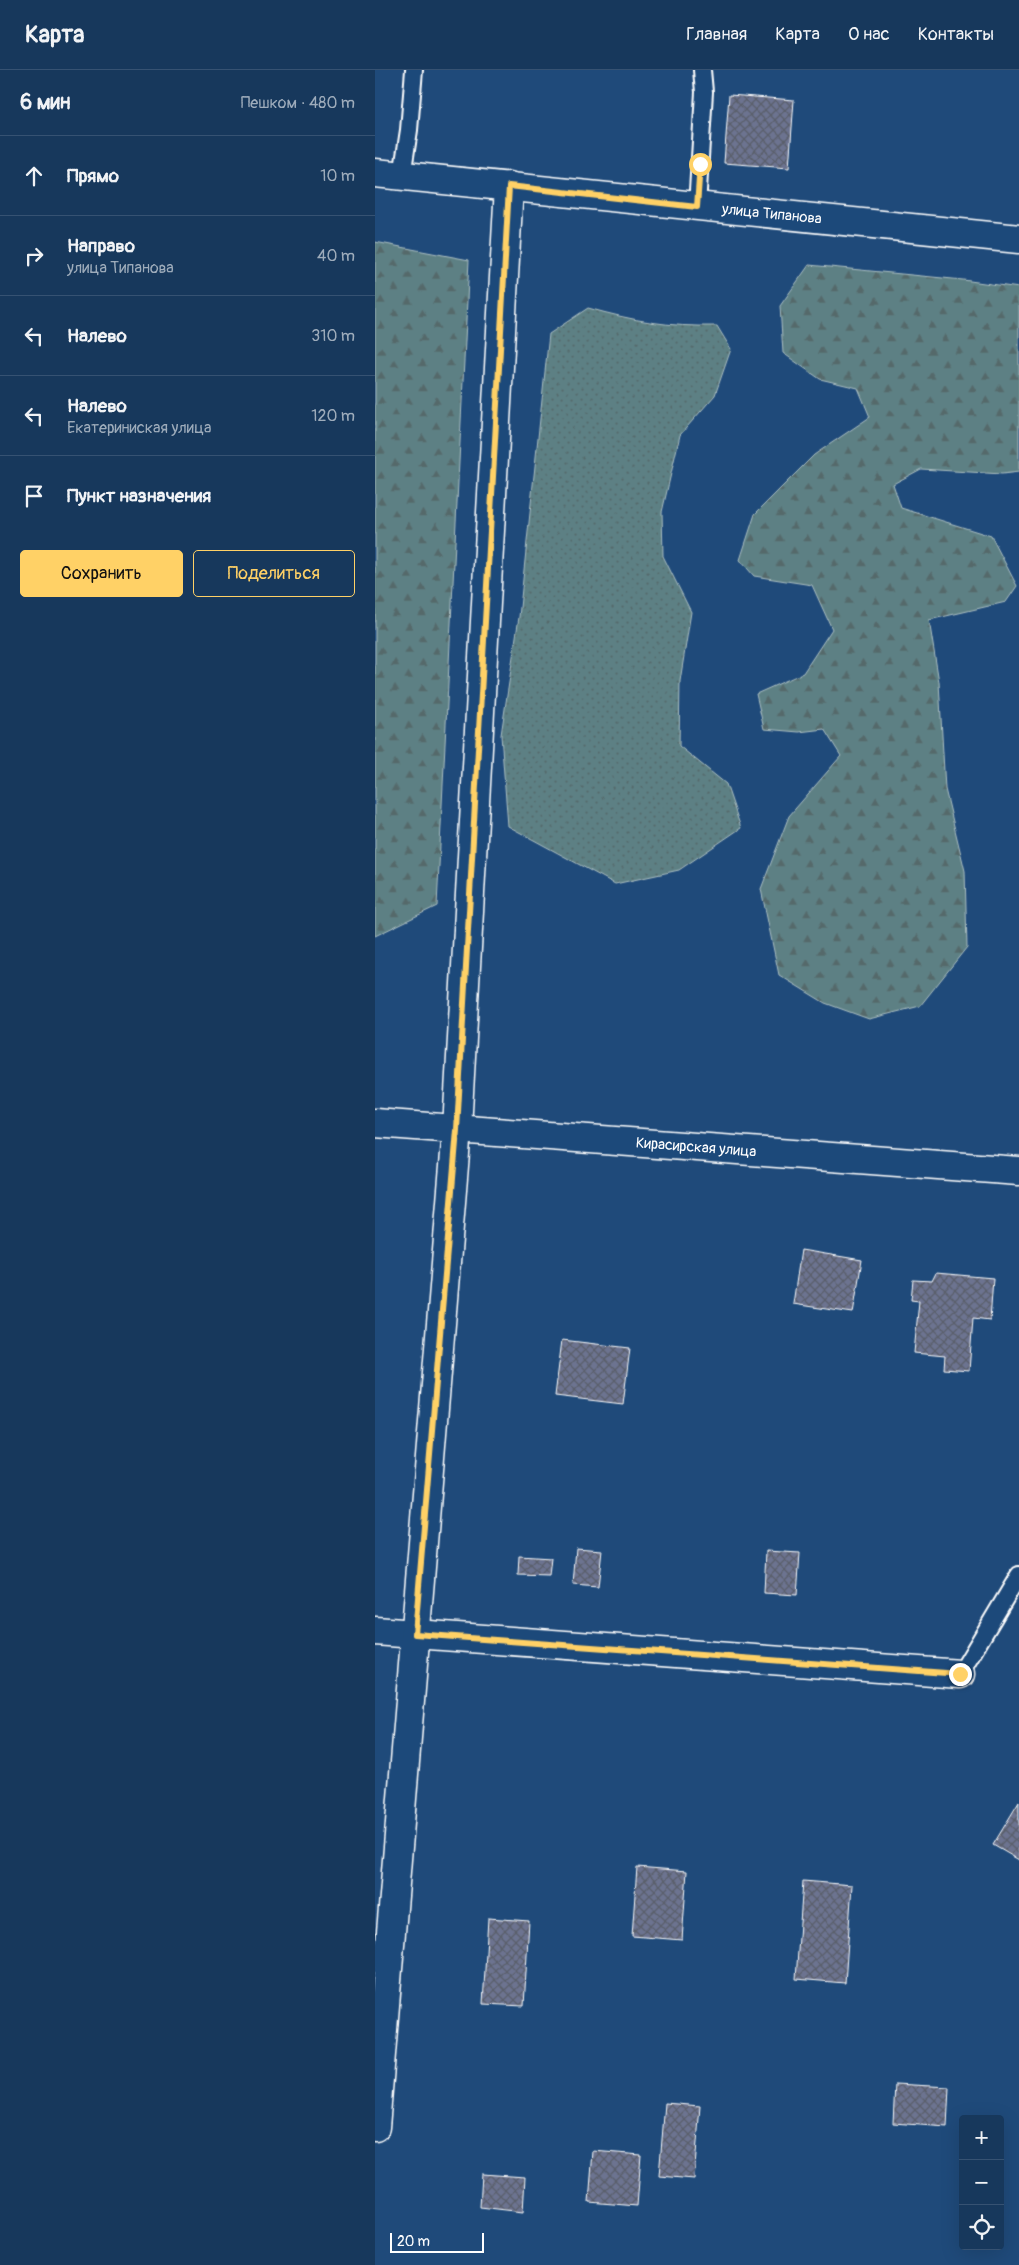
<!DOCTYPE html>
<html lang="ru">
<head>
<meta charset="utf-8">
<style>
	body { margin:0; font-family:Pangolin,sans-serif; background:#203f62; color:#f1f3f6 }
	.controls { position:absolute; right:15px; bottom:15px; display:grid; overflow:hidden; border-radius:5px; box-shadow:0 5px 20px #0002 }
	.controls button { width:45px; height:45px; display:grid; place-items:center; padding:0; border:0; border-bottom:1px solid #365272; background:#17385c; color:#f1f3f6; font:25px sans-serif }
	.scale { position:absolute; left:15px; bottom:12px; width:94px; box-sizing:border-box; padding-left:5px; border:2px solid #fff; border-top:0; font-size:14px; line-height:18px; white-space:nowrap; color:#fff; -webkit-text-stroke:4px #1f4a7a; paint-order:stroke }
	.stop { position:absolute; width:15px; height:15px; margin:-11px; border:4px solid #ffd166; border-radius:50%; background:#fff }
	.stop.end { background:#ffd166; border-color:#fff; box-shadow:0 1px 5px #0008 }
	.list { margin:0; padding:0; list-style:none }
	h2 { display:flex; justify-content:space-between; align-items:center; height:65px; margin:0; padding:0 20px; font-size:21px }
	h2 small { font-size:16px; font-weight:400; color:#9eacbb }
	.list li { display:grid; grid-template-columns:32px 1fr auto; gap:15px; align-items:center; box-sizing:border-box; height:80px; padding:0 20px; border-top:1px solid #365272 }
	.list b { display:block; font-size:19px; white-space:nowrap }
	.list p { margin:0; font-size:16px; white-space:nowrap; color:#9eacbb }
	.list em { font-size:16px; font-style:normal; color:#9eacbb }
	.actions { display:flex; gap:10px; padding:15px 20px }
	.actions a { flex:1; padding:11px 0; border:1px solid #ffd166; border-radius:5px; text-align:center; font-size:18px; color:#ffd166 }
	.actions .main { background:#ffd166; color:#111 }
	.icon { flex:none; width:28px; height:28px; fill:none; stroke:currentColor; stroke-width:2; stroke-linecap:round; stroke-linejoin:round }
	.map { position:relative; flex:none; width:644px; height:2195px; overflow:hidden }
	header { display:flex; align-items:center; gap:30px; box-sizing:border-box; height:70px; padding:0 25px; background:#17385c; border-bottom:1px solid #365272 }
	header strong { font-size:24px }
	nav { display:flex; gap:28px; margin-inline-start:auto; font-size:18px }
	main { display:flex }
	aside { flex:1; background:#17385c }
	.map>svg:first-child { display:block }
</style>
</head>
<body>
<header>
<strong>Карта</strong>
<nav><a>Главная</a><a>Карта</a><a>О нас</a><a>Контакты</a></nav>
</header>
<main>
<aside>
<h2>6 мин<small>Пешком · 480 m</small></h2>
<ul class="list">
<li><svg class="icon" aria-label="ahead" viewBox="0 0 24 24"><path d="M12 20V5M6 11l6-6 6 6"/></svg><div><b>Прямо</b></div><em>10 m</em></li>
<li><svg class="icon" aria-label="right" viewBox="0 0 24 24"><path d="M7 20v-9h11M14 6l5 5-5 5"/></svg><div><b>Направо</b><p>улица Типанова</p></div><em>40 m</em></li>
<li><svg class="icon" aria-label="left" viewBox="0 0 24 24"><path d="M17 20v-9H6M10 6l-5 5 5 5"/></svg><div><b>Налево</b></div><em>310 m</em></li>
<li><svg class="icon" aria-label="left" viewBox="0 0 24 24"><path d="M17 20v-9H6M10 6l-5 5 5 5"/></svg><div><b>Налево</b><p>Екатериниская улица</p></div><em>120 m</em></li>
<li><svg class="icon" aria-label="arrive" viewBox="0 0 24 24"><path d="M6 21V4h12l-3 4 3 4H6"/></svg><div><b>Пункт назначения</b></div></li>
</ul>
<div class="actions"><a class="main">Сохранить</a><a>Поделиться</a></div>
</aside>
<div class="map">
<svg width="644" height="2195" viewBox="0 0 644 2195">
	<defs>
		<pattern id="grass-dots" width="8" height="8" patternUnits="userSpaceOnUse" patternTransform="scale(1.25)"><rect width="8" height="8" fill="#5d8084"/><path d="M2 2h.1M6 6h.1" fill="none" stroke="#55696b" stroke-width="1.8" stroke-linecap="round"/></pattern>
		<pattern id="forest-firs" width="22" height="20" patternUnits="userSpaceOnUse" patternTransform="scale(1.25)"><rect width="22" height="20" fill="#5d8084"/><path d="M5 1l3.5 6h-7zM16 11l3.5 6h-7z" fill="#55696b"/></pattern>
		<pattern id="building-cross-hatch" width="8" height="8" patternUnits="userSpaceOnUse" patternTransform="scale(1.25)"><rect width="8" height="8" fill="#6c7390"/><path d="M0 0l8 8M0 8l8-8" fill="none" stroke="#5a5e6b"/></pattern>
	</defs>
	<rect width="100%" height="100%" fill="#1f4a7a"/>
	<filter id="ink" filterUnits="userSpaceOnUse"><feTurbulence type="fractalNoise" baseFrequency=".02" numOctaves="2"/><feDisplacementMap in="SourceGraphic" scale="10" xChannelSelector="R" yChannelSelector="G"/><feConvolveMatrix kernelMatrix="1 2 1 2 8 2 1 2 1" color-interpolation-filters="sRGB"/></filter>
	<g filter="url(#ink)">
		<!-- grass -->
		<path fill="url(#grass-dots)" stroke="#aec0c2" d="M 213,238 C 260,251 292,257 342,256 L 356,279 L 340,325 L 305,365 L 287,442 L 288,486 L 316,542 L 305,611 L 304,676 L 351,714 L 366,758 L 304,800 L 240,814 L 133,756 L 126,665 L 144,547 L 174,264 Z"/>
		<!-- forest -->
		<path fill="url(#forest-firs)" stroke="#aec0c2" d="M 0,172 L 94,190 L 62,836 L 0,866 Z
			M 434,195 L 588,210 L 644,218 L 644,402 L 627,404 L 546,399 L 518,414 L 526,438 L 616,466 L 642,516 L 631,532 L 554,550 L 564,612 L 570,719 L 590,801 L 592,877 L 545,936 L 494,949 L 450,933 L 404,905 L 386,819 L 414,746 L 466,686 L 449,659 L 424,662 L 389,659 L 381,624 L 428,603 L 457,559 L 437,515 L 379,506 L 365,490 L 380,444 L 439,385 L 495,347 L 483,318 L 445,309 L 408,283 L 405,236 Z"/>
		<!-- building -->
		<path fill="url(#building-cross-hatch)" stroke="#fff" d="M 354,25 L 419,30 L 414,98 L 349,93 Z
			M 426,1180 L 487,1190 L 478,1243 L 418,1234 Z
			M 561,1203 L 618,1208 L 615,1250 L 598,1248 L 594,1301 L 569,1299 L 570,1286 L 539,1283 L 544,1231 L 536,1230 L 538,1210 L 557,1211 Z
			M 187,1270 L 255,1278 L 248,1334 L 180,1326 Z
			M 201,1478 L 227,1480 L 223,1517 L 198,1515 Z
			M 391,1481 L 425,1483 L 422,1525 L 389,1523 Z
			M 144,1486 L 176,1488 L 174,1506 L 143,1505 Z
			M 644,1732 L 644,1790 L 618,1775 Z
			M 262,1797 L 312,1801 L 307,1870 L 257,1866 Z
			M 428,1811 L 477,1815 L 470,1913 L 421,1909 Z
			M 113,1848 L 154,1851 L 149,1936 L 108,1934 Z
			M 520,2014 L 574,2017 L 572,2057 L 518,2053 Z
			M 290,2033 L 325,2036 L 319,2109 L 284,2106 Z
			M 218,2081 L 266,2085 L 262,2136 L 214,2132 Z
			M 107,2104 L 150,2107 L 148,2142 L 105,2137 Z"/>
		<g fill="none" stroke-linecap="round" stroke-linejoin="round">
			<defs>
				<path id="lane" d="M 27,106 L 34,60 L 39,0
					M 322,137 L 329,22 L 327,0
					M 585,1604 L 644,1505"/>
				<g id="street">
					<path id="s1" d="M 0,103 L 644,169"/>
					<path id="s2" d="M 0,1053 L 644,1101"/>
					<path d="M 0,1561 L 585,1604"/>
					<path d="M 0,2057 L 82,1059 L 134,116"/>
				</g>
			</defs>
			<!-- lane casing -->
			<use href="#lane" stroke="#fff" stroke-width="20"/>
			<!-- street casing -->
			<use href="#street" stroke="#fff" stroke-width="31"/>
			<!-- lane -->
			<use href="#lane" stroke="#1f4a7a" stroke-width="16"/>
			<!-- street -->
			<use href="#street" stroke="#1f4a7a" stroke-width="28"/>
		</g>
	</g>
	<g fill="none" stroke-linecap="round" stroke-linejoin="round" filter="url(#ink)">
		<!-- route -->
		<path stroke="#ffd166" stroke-width="6" d="M 325,94 L 322,137 L 134,116 L 82,1060 L 40,1564 L 585,1604"/>
	</g>
	<g text-anchor="middle" dominant-baseline="central" stroke-width="5" stroke-linejoin="round" paint-order="stroke">
		<!-- street labels -->
		<g font-size="15" fill="#fff" stroke="#1f4a7a">
			<text stroke="none"><textPath href="#s1" startOffset="399">улица Типанова</textPath></text>
			<text stroke="none"><textPath href="#s2" startOffset="322">Кирасирская улица</textPath></text>
		</g>
	</g>
</svg>
<div class="controls">
<button>+</button>
<button>−</button>
<button><svg class="icon" aria-label="locate" viewBox="0 0 24 24"><circle cx="12" cy="12" r="6"/><path d="M12 2v4M12 18v4M2 12h4M18 12h4"/></svg></button>
</div>
<div class="scale">20 m</div>
<div class="stop" style="left:325px;top:94px"></div>
<div class="stop end" style="left:585px;top:1604px"></div>
</div>
</main>
</body>
</html>
